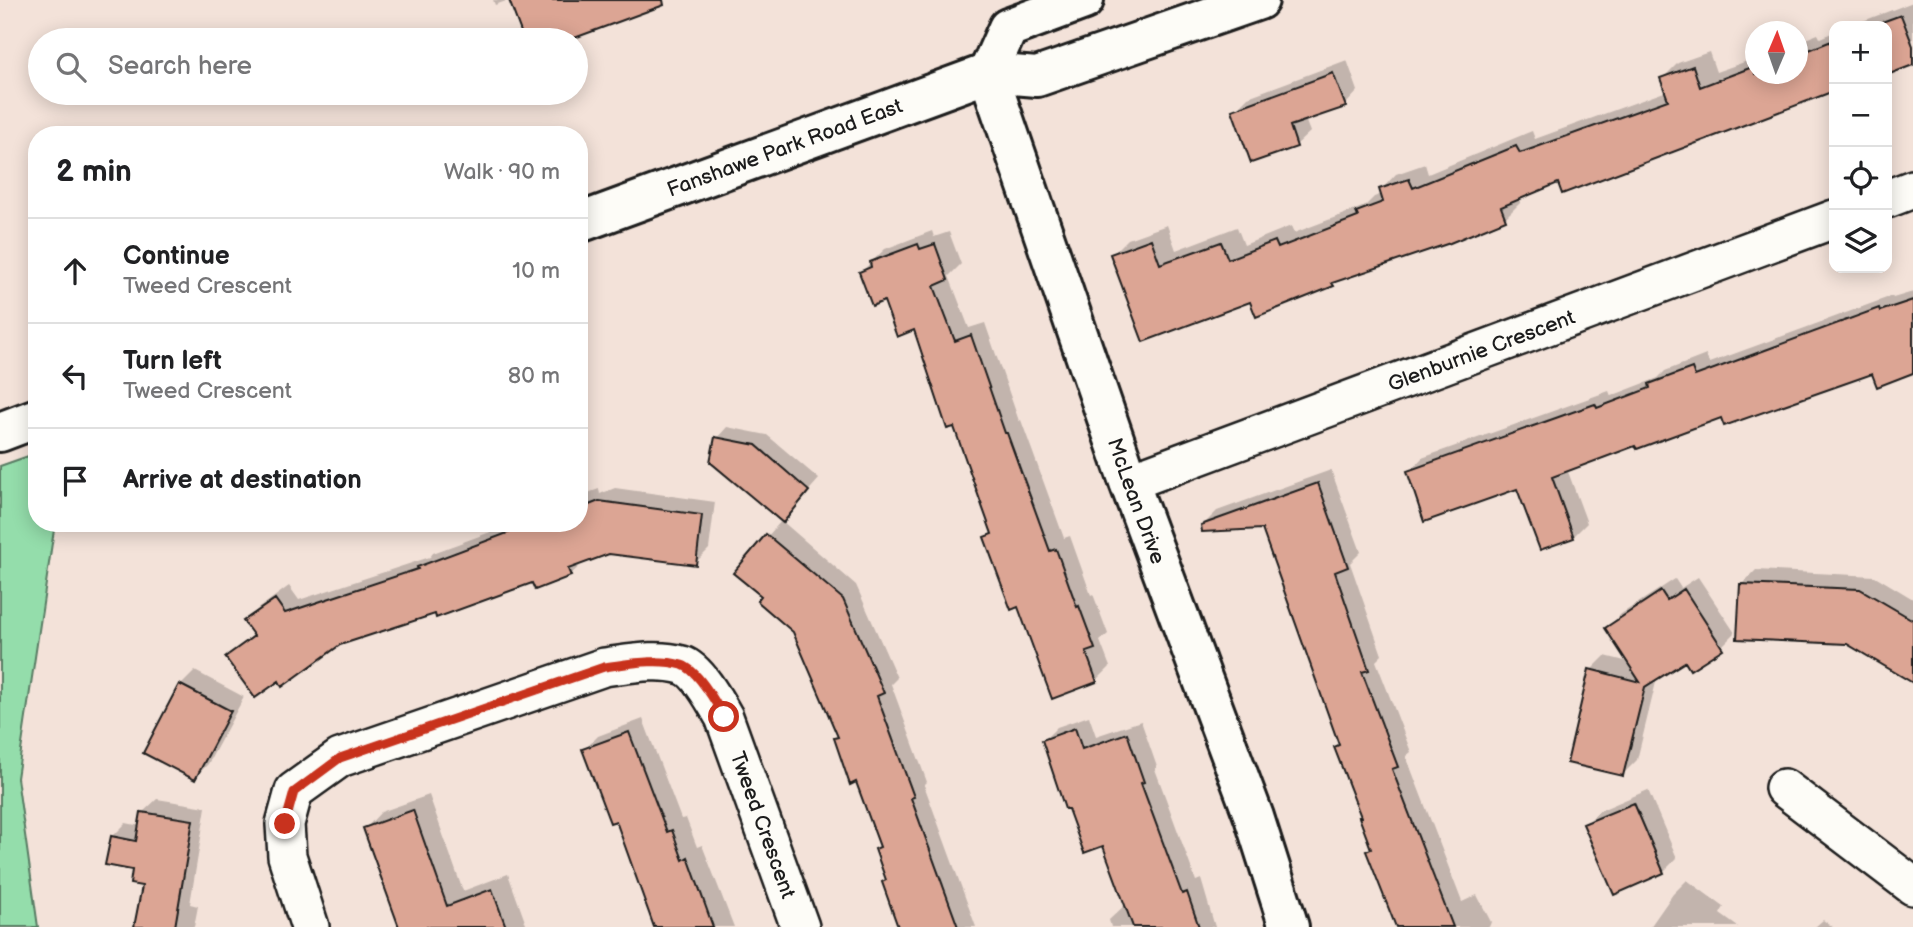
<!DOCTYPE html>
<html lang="en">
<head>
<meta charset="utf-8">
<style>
	body { margin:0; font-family:"Balsamiq Sans",sans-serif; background:#f2f2f2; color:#202124 }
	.controls { position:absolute; right:21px; top:21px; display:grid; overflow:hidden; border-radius:14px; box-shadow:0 4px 18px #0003 }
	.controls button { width:63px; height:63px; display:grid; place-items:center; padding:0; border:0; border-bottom:2px solid #e0e0e0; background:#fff; color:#202124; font:35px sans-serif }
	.compass { position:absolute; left:1745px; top:21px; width:63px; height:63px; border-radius:50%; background:#fff; box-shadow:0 4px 18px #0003; rotate:2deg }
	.stop { position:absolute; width:21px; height:21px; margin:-16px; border:5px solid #c8321e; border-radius:50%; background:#fff }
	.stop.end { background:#c8321e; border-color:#fff; box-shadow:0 2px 7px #0008 }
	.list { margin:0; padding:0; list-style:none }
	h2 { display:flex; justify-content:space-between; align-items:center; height:91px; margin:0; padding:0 28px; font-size:30px }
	h2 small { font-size:23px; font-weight:400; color:#757577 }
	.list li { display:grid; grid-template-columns:46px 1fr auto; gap:21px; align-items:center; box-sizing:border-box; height:105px; padding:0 28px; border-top:2px solid #e0e0e0 }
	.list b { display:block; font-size:26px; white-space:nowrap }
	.list p { margin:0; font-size:23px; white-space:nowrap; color:#757577 }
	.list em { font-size:23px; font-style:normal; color:#757577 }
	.icon { flex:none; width:38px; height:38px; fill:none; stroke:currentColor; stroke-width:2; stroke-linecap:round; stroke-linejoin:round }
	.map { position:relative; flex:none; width:1913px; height:927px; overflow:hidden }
	.search { position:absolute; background:#fff; box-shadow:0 4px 18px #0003; left:28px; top:28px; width:560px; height:77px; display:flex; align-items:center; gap:18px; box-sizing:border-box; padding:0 24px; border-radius:38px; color:#757577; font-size:26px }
	.panel { position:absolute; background:#fff; box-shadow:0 4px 18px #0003; left:28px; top:126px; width:560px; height:406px; border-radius:28px }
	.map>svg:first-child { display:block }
</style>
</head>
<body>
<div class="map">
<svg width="1913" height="927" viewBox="0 0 1913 927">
	<rect width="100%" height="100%" fill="#f3e2d9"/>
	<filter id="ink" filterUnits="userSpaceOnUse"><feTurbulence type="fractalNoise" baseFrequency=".0143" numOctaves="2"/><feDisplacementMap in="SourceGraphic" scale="14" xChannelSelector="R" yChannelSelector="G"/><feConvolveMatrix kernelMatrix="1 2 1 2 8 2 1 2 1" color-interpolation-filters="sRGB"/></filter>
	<g filter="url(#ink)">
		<!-- green -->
		<path fill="#94ddab" stroke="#587c64" stroke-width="2" d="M 37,453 L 37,523 L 55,523 L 17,778 L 38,927 L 0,927 L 0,466 Z"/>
		<!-- shadow -->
		<path fill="#0003" d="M 493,0 L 509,0 L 495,5 Z
			M 1913,2 L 1913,63 L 1887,73 L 1887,26 L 1850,26 Z
			M 1834,32 L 1834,89 L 1563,192 L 1559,181 L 1519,197 L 1521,202 L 1505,218 L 1449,241 L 1338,279 L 1333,285 L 1251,300 L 1112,255 L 1128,239 L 1167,225 L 1176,250 L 1237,227 L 1244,245 L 1291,226 L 1294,233 L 1365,206 L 1374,197 L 1382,194 L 1381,190 L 1396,174 L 1425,164 L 1428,174 L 1532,131 L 1535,139 L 1667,91 L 1662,79 L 1678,63 L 1709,52 L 1716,72 L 1756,58 L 1756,74 L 1798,74 L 1798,42 L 1818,34 L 1820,38 Z
			M 1347,60 L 1358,91 L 1345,105 L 1305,119 L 1310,132 L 1296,145 L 1234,111 L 1248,97 Z
			M 932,231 L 934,237 L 949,232 L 961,264 L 949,276 L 969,328 L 985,323 L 1019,421 L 1021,420 L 1064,538 L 1070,536 L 1091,595 L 1093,594 L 1108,634 L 1100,641 L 1110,667 L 1096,681 L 1019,605 L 986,537 L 993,531 L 955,425 L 915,328 L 861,272 L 885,249 Z
			M 1913,292 L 1913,357 L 1722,415 L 1567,469 L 1587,523 L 1573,537 L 1518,487 L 1409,472 L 1422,458 L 1609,391 L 1611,396 L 1658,378 L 1665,371 L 1706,355 L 1709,363 L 1892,296 L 1893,298 Z
			M 727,427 L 767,435 L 819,479 L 782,521 L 856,585 L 897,678 L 891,684 L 927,782 L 924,785 L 976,927 L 903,927 L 877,849 L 881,845 L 857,780 L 836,739 L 840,735 L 794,631 L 763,596 L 736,572 L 782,520 L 717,438 Z
			M 1331,470 L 1361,552 L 1350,563 L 1382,655 L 1376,661 L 1411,752 L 1406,756 L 1462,902 L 1477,895 L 1491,922 L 1489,927 L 1398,927 L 1368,851 L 1372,847 L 1336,747 L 1340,743 L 1264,527 L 1203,525 L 1217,511 Z
			M 615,488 L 715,502 L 709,549 L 695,563 L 609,552 L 584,562 L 570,575 L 533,581 L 339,644 L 279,679 L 227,657 L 254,634 L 246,621 L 259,608 L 289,586 L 299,600 L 430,557 L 433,553 L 515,523 L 579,523 L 579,496 L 599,489 L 600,494 Z
			M 1756,570 L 1875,576 L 1913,599 L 1913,681 L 1742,584 Z
			M 1698,577 L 1735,633 L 1721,647 L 1685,659 L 1657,678 L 1637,760 L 1623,774 L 1591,670 L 1605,656 L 1629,662 L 1607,628 L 1621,614 L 1675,579 L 1681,588 Z
			M 195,671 L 244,697 L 208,764 L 194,778 L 145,752 L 181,685 Z
			M 1089,716 L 1096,736 L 1141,721 L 1157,767 L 1155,769 L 1196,881 L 1201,879 L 1215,927 L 1111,927 L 1109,920 L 1126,904 L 1104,844 L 1044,740 L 1057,727 Z
			M 643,719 L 681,819 L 686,818 L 697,847 L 702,845 L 734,927 L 656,927 L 617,819 L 584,750 L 598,736 Z
			M 1648,790 L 1677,858 L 1663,872 L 1585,825 L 1599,811 Z
			M 429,795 L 463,891 L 508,874 L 527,927 L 401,927 L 365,829 L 381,812 Z
			M 157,799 L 206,807 L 190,904 L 198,906 L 194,927 L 136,927 L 144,884 L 112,837 L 126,823 L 141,826 L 143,812 Z
			M 1687,880 L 1724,907 L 1720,914 L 1738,927 L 1650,927 L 1673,894 Z
			M 1823,920 L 1833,927 L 1815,927 Z"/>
		<!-- building -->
		<path fill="#dca594" stroke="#1c1c1c" stroke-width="2" d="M 509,0 L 663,0 L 664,5 L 569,40 L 524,40 Z
			M 1901,15 L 1913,46 L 1913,65 L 1887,75 L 1887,26 L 1871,26 Z
			M 1834,40 L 1834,91 L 1562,194 L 1558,183 L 1501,207 L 1506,220 L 1450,243 L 1332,283 L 1334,286 L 1256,317 L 1250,302 L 1143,342 L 1110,254 L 1151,239 L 1160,264 L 1221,242 L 1228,259 L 1275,241 L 1278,248 L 1358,217 L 1356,212 L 1383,202 L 1379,189 L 1409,179 L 1413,188 L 1516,146 L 1520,153 L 1668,100 L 1660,78 L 1693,66 L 1700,87 L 1755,66 L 1755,74 L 1797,74 L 1797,50 L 1802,49 L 1804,52 Z
			M 1333,73 L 1346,107 L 1290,126 L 1297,147 L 1251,163 L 1232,110 Z
			M 918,244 L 920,249 L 935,244 L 948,280 L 934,286 L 955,341 L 971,335 L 1005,433 L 1007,433 L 1050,551 L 1056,549 L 1077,607 L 1079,606 L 1095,649 L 1086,652 L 1097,682 L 1052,699 L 1018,607 L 1011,610 L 984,537 L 992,534 L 954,427 L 947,429 L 914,330 L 897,337 L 884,301 L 872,306 L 859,272 L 871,267 L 870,262 Z
			M 1913,300 L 1913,373 L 1877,387 L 1872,374 L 1724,426 L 1721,418 L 1637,449 L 1635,446 L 1552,477 L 1574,538 L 1540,550 L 1517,489 L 1424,522 L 1407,471 L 1595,404 L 1597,408 L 1650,388 L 1649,384 L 1692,368 L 1695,376 L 1879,308 L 1880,311 Z
			M 715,437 L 756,445 L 809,491 L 783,523 L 710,462 Z
			M 1318,483 L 1348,567 L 1335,572 L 1369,670 L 1362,672 L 1398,767 L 1392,769 L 1453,927 L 1396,927 L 1366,851 L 1371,849 L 1359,817 L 1361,817 L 1334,747 L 1339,745 L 1262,529 L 1202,532 L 1201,525 Z
			M 599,501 L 702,515 L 696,565 L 609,554 L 568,569 L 571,576 L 535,590 L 532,583 L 436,618 L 435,614 L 340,645 L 282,687 L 279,681 L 255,698 L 225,657 L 254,636 L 243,621 L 275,599 L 285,613 L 418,569 L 417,567 L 513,531 L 510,523 L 579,523 L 579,509 Z
			M 766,534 L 843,599 L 884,693 L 877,696 L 914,797 L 911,798 L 958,927 L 898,927 L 882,882 L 886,880 L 875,849 L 880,847 L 856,782 L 850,785 L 834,738 L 838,737 L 793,632 L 757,601 L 761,596 L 733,573 Z
			M 1740,584 L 1860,589 L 1913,620 L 1913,683 L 1847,644 L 1737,639 Z
			M 1684,589 L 1723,649 L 1690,670 L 1685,662 L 1645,687 L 1623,776 L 1567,763 L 1589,669 L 1640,682 L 1605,628 L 1661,591 L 1667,600 Z
			M 179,684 L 231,711 L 195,780 L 143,753 Z
			M 1075,728 L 1082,749 L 1127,733 L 1144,782 L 1141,783 L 1182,894 L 1187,892 L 1199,927 L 1133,927 L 1103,846 L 1084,853 L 1068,809 L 1065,809 L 1042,740 Z
			M 629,732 L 667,832 L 672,830 L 683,860 L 688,857 L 713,927 L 654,927 L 616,821 L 610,823 L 582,749 Z
			M 1634,803 L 1664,873 L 1614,895 L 1583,824 Z
			M 413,810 L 447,906 L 492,889 L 506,927 L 399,927 L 363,828 Z
			M 141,812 L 193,820 L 175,927 L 134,927 L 142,886 L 130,884 L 132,870 L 105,865 L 111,836 L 136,841 Z"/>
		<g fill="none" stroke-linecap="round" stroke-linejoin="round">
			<defs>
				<g id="minor">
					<path d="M 1887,199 L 1913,189"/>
					<path id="s1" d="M 1129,482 L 1834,219"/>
					<path d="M 1784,788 L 1913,886"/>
					<path id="s2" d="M 310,927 L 287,856 L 285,824 L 294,791 L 340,758 L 604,667 C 629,664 657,658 682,665 C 698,670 716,703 724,717 L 800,927"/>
				</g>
				<g id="tertiary">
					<path id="s3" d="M 988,73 L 1129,482 L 1254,817 L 1289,927"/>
				</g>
				<g id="secondary">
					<path d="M 988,73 L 1008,28 L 1084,0"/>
					<path id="s4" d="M 579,223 L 988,73 L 1037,77 L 1259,0"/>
					<path d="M 0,432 L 37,418"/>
				</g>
			</defs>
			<!-- minor casing -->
			<use href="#minor" stroke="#1c1c1c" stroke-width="42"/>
			<!-- tertiary casing -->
			<use href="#tertiary" stroke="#1c1c1c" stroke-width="44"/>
			<!-- secondary casing -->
			<use href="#secondary" stroke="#1c1c1c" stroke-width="44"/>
			<!-- minor -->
			<use href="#minor" stroke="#fdfcf7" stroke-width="37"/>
			<!-- tertiary -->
			<use href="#tertiary" stroke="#fdfcf7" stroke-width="38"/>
			<!-- secondary -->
			<use href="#secondary" stroke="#fdfcf7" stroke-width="38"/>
		</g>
	</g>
	<g fill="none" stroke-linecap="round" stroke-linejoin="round" filter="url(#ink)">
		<!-- route -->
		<path stroke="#c8321e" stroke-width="9" d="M 285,824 L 294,792 L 340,758 L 604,667 C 629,664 657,658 682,665 C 698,670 716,703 724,717"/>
	</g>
	<g text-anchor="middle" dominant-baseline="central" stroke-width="7" stroke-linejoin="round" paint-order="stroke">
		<!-- street labels -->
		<g font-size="21" fill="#1c1c1c" stroke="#fdfcf7">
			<text stroke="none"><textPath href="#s4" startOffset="219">Fanshawe Park Road East</textPath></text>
			<text stroke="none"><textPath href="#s1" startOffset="376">Glenburnie Crescent</textPath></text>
			<text stroke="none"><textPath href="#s3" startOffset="453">McLean Drive</textPath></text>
			<text stroke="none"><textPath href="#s2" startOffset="738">Tweed Crescent</textPath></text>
		</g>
	</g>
</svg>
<div class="controls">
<button>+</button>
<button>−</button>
<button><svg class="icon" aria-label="locate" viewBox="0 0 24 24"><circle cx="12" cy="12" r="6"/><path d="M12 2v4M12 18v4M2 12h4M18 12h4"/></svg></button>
<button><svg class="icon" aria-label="layers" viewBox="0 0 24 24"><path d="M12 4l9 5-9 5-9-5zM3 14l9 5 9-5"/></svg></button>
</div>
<svg class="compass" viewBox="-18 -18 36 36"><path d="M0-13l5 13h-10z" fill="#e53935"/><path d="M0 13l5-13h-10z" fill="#757577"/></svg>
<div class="stop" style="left:724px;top:717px"></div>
<div class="stop end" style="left:285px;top:824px"></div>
<div class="search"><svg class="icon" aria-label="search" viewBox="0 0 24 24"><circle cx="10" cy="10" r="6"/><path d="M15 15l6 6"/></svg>Search here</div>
<section class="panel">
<h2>2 min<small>Walk · 90 m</small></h2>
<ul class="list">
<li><svg class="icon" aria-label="ahead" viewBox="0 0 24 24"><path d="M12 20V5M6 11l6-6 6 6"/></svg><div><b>Continue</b><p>Tweed Crescent</p></div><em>10 m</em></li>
<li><svg class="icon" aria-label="left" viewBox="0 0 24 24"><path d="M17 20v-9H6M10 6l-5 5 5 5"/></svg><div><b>Turn left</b><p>Tweed Crescent</p></div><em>80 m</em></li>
<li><svg class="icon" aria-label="arrive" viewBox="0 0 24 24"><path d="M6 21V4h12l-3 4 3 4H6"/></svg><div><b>Arrive at destination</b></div></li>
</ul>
</section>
</div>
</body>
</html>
